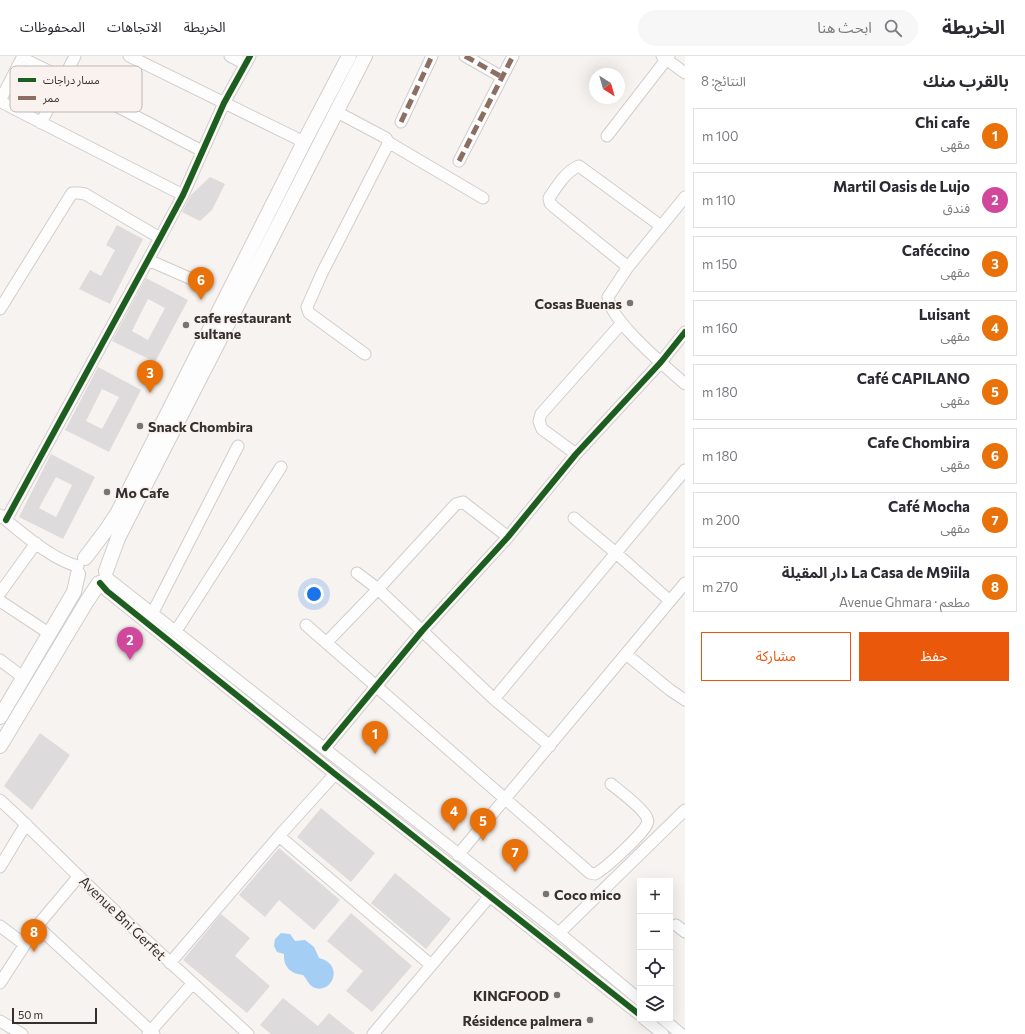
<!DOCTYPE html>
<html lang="ar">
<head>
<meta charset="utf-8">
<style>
	body { margin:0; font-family:Commissioner,"Noto Sans Arabic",sans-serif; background:#f7f7f7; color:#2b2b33; direction:rtl }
	.controls { position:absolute; right:12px; bottom:12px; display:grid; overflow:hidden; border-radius:0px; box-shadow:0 4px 16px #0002 }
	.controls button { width:36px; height:36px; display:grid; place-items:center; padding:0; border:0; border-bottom:1px solid #e1e1e2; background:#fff; color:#2b2b33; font:20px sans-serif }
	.compass { position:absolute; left:589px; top:12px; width:36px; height:36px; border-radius:50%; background:#fff; box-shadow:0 4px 16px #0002; rotate:143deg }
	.scale { position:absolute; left:12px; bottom:10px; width:85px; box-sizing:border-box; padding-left:4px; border:2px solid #33302f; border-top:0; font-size:11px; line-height:14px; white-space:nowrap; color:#33302f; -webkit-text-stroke:3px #faf2ee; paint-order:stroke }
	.you { position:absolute; left:314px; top:538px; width:14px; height:14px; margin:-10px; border:3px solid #fff; border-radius:50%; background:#1a73e8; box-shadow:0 0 0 6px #1a73e833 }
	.badge { display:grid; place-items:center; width:26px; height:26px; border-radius:50%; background:#ea580c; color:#fff; font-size:13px; font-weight:700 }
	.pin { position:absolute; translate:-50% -33px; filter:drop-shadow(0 1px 2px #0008) }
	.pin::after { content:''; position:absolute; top:21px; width:14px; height:12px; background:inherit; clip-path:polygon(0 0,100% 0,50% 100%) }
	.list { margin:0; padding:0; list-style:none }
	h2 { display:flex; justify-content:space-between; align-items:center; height:52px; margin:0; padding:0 16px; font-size:17px }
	h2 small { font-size:13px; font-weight:400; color:#7c7c81 }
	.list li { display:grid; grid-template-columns:26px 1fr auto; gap:12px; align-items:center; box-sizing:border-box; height:56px; margin:0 8px 8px; padding:0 8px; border:1px solid #e1e1e2; border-radius:0px }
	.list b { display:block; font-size:15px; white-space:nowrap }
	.list p { margin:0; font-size:13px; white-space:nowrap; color:#7c7c81 }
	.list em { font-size:13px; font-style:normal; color:#7c7c81 }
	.actions { display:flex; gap:8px; padding:12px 16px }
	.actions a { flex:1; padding:9px 0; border:1px solid #ea580c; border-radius:0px; text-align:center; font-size:14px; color:#ea580c }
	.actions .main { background:#ea580c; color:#fff }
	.icon { flex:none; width:22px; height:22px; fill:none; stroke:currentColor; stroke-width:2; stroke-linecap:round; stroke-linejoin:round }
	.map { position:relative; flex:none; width:685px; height:978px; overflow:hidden; direction:ltr }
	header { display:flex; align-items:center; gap:24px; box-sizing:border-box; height:56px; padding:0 20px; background:#fff; border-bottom:1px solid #e1e1e2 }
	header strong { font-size:19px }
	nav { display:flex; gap:22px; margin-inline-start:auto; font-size:14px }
	.search { width:280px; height:36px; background:#f7f7f7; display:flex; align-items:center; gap:10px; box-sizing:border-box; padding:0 14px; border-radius:22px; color:#7c7c81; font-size:15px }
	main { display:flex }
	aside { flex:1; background:#fff }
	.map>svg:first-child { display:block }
</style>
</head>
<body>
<header>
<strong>الخريطة</strong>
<div class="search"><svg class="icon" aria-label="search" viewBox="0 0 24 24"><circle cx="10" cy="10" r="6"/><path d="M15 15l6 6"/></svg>ابحث هنا</div>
<nav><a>الخريطة</a><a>الاتجاهات</a><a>المحفوظات</a></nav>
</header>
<main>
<aside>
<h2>بالقرب منك<small>النتائج: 8</small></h2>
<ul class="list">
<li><span class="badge" style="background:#e8710a">1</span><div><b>Chi cafe</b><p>مقهى</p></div><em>100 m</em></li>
<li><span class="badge" style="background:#d1479c">2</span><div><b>Martil Oasis de Lujo</b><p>فندق</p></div><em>110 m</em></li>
<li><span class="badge" style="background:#e8710a">3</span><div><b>Caféccino</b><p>مقهى</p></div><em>150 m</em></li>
<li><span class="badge" style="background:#e8710a">4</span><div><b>Luisant</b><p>مقهى</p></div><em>160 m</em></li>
<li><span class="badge" style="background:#e8710a">5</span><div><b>Café CAPILANO</b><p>مقهى</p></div><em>180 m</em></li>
<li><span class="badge" style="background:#e8710a">6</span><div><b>Cafe Chombira</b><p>مقهى</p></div><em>180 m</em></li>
<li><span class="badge" style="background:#e8710a">7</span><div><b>Café Mocha</b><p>مقهى</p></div><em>200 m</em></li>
<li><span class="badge" style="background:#e8710a">8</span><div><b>La Casa de M9iila دار المقيلة</b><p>مطعم · Avenue Ghmara</p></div><em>270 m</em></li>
</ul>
<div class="actions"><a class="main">حفظ</a><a>مشاركة</a></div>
</aside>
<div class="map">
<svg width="685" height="978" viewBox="0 0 685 978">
	<rect width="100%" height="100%" fill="#f7f3f1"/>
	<!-- water -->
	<path fill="#a4cef3" d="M 281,877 L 290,878 L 295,885 L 305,884 L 314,891 L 319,902 C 346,909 331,940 313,931 C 308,928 307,923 303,919 C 291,918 283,911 284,898 L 277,896 L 274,890 L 275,883 Z"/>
	<!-- building -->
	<path fill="#dedbdc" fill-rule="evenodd" d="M 210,121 L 225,128 L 212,154 L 200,165 L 182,156 L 191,139 Z
		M 117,169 L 143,183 L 110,248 L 79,233 L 90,214 L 101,220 L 115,194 L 106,189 Z
		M 146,222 L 188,244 L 155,306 L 112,285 ZM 148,243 L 165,252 L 148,284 L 132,275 Z
		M 98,311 L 141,334 L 109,396 L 65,374 ZM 102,333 L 119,341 L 102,373 L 86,365 Z
		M 51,398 L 95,421 L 63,483 L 19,461 ZM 56,421 L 72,429 L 56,461 L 39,452 Z
		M 40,677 L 70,699 L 32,754 L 4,730 Z
		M 321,752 L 375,797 L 351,826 L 297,781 Z
		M 279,792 L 340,844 L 314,874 L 279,844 L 265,861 L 239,839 Z
		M 395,817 L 451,863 L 426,893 L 371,847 Z
		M 351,857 L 412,910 L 372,956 L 346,935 L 363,915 L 327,885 Z
		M 221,858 L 250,882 L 235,900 L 270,930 L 247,957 L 183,904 Z
		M 283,942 L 318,970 L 329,957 L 355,978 L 271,978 L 260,969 Z"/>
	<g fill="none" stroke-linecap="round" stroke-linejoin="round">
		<defs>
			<path id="minor" d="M 23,0 L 2,41 L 1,44 L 3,47 L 183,139
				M 129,0 L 304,86
				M 230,0 L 245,8
				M 465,0 L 502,21
				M 662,0 L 685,17
				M 22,2 L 63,22 L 202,95
				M 337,56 L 386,82 L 388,86 L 387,90 L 322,217 L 307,251 L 309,257 L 365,298
				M 401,66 L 432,0
				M 41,67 L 75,0
				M 607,80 L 669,0
				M 388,86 L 483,142
				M 459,105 L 513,0
				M 685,141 L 628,211 L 608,241 C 611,266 665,310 685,328
				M 148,204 L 203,228
				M 628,211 L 554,151 L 550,147 L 549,142 C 557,130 566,115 579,110 L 661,170
				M 0,253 L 72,137 L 79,137 L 85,138 L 160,182
				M 576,398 L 542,373 L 539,365 L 541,358 L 621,268
				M 0,459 C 19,475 54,505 78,510
				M 574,462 L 616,497 L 670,545
				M 6,464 L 160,182 L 183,139 L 224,47 L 250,0
				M 357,517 L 378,533 L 494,643 L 550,690
				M 105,520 L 559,877 L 640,944
				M 100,527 L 107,535 L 335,718 L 640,959
				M 0,537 L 36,487
				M 0,545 L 50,578
				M 152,558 L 238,390
				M 306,569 L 590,817 L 595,818 C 605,813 643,778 647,768 C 648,766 648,764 647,762 C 644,753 620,735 611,728
				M 176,575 L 281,411
				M 327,586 L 378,533 L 456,448 L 463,446 L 508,481
				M 626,598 L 670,634 L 685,644
				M 0,604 L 24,622
				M 494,643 L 685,414
				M 325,692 L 422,575 L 508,481 L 576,398 L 661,306 L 685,276
				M 0,744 C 32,773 61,804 92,833 C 143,882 196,930 248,978
				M 279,780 L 431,909
				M 458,799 L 685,527
				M 0,811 L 26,768
				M 676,869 L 685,876
				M 0,870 L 24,888
				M 37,870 L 154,978
				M 559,877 L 685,754
				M 170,907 L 279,780 L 335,718
				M 0,927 L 37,870 L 79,820
				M 644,963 L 663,978
				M 663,963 L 681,978
				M 0,965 L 22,978
				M 148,978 L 193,927
				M 373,978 L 490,840"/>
			<path id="major" d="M 85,502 L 107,473 L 117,458 L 304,86 L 349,0
				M 106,515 L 118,482 L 365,0
				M 0,661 L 74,536 L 78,518
				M 0,690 L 87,545 L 99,527"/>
		</defs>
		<!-- minor casing -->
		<use href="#minor" stroke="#d0cdcc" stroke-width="13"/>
		<!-- major casing -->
		<use href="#major" stroke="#d0cdcc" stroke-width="16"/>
		<!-- minor -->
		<use href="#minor" stroke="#fefdfd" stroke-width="11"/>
		<!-- major -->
		<use href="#major" stroke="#fefdfd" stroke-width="14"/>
		<!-- quiet -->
		<path stroke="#8d6e63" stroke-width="5" stroke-dasharray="10 5" stroke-linecap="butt" d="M 465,0 L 502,21
			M 401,66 L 432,0
			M 459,105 L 513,0"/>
		<defs>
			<path id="cycleway" d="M 6,464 L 160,182 L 183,139 L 224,47 L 250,0
				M 100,527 L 107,535 L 335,718 L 640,959
				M 325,692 L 422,575 L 508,481 L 576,398 L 661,306 L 685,276"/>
		</defs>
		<!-- cycleway casing -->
		<use href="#cycleway" stroke="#faf2ee" stroke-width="8"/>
		<!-- cycleway -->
		<use href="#cycleway" stroke="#1b5e20" stroke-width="6"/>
	</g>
	<!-- markers -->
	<g fill="#787473" stroke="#faf2ee" stroke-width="1.5">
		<circle cx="630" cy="247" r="4"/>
		<circle cx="186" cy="269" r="4"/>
		<circle cx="140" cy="370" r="4"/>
		<circle cx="107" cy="436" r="4"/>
		<circle cx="546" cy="838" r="4"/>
		<circle cx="557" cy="939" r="4"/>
		<circle cx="590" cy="964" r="4"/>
	</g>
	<g text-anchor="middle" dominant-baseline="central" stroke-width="3.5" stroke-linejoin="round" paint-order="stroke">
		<!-- poi labels -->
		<g font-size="14" font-weight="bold" fill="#33302f" stroke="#faf2ee" text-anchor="start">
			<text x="622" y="247" text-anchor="end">Cosas Buenas</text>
			<text x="194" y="261">cafe restaurant<tspan x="194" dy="16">sultane</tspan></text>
			<text x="148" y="370">Snack Chombira</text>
			<text x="115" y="436">Mo Cafe</text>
			<text x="554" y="838">Coco mico</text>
			<text x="549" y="939" text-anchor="end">KINGFOOD</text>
			<text x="582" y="964" text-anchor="end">Résidence palmera</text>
		</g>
		<!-- street labels -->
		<g font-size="14" fill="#33302f" stroke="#faf2ee">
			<text transform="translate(123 862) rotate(44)">Avenue Bni Gerfet</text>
		</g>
	</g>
	<!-- legend -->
	<rect x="10" y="10" width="132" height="46" rx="6" fill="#faf2ee" stroke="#beb8b5" stroke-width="1"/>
	<rect x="18" y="22" width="18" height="4" fill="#1b5e20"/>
	<rect x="18" y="40" width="18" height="4" fill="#8d6e63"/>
	<g font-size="11" fill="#33302f">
		<text x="43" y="28">مسار دراجات</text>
		<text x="43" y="46">ممر</text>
	</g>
</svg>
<div class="controls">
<button>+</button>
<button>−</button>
<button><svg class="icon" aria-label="locate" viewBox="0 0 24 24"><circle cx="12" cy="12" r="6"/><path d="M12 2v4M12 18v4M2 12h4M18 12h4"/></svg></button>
<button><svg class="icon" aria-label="layers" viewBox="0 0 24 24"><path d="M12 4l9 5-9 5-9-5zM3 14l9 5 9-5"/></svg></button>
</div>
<svg class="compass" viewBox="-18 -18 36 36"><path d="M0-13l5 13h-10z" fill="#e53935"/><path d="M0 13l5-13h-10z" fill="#7c7c81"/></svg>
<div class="scale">50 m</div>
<div class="you"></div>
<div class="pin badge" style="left:375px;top:698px;background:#e8710a">1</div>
<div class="pin badge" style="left:130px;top:604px;background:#d1479c">2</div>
<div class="pin badge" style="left:150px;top:337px;background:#e8710a">3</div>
<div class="pin badge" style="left:454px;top:775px;background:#e8710a">4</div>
<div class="pin badge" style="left:483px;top:785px;background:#e8710a">5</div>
<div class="pin badge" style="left:201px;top:244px;background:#e8710a">6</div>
<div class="pin badge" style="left:515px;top:816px;background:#e8710a">7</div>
<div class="pin badge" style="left:34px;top:896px;background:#e8710a">8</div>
</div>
</main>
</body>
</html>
